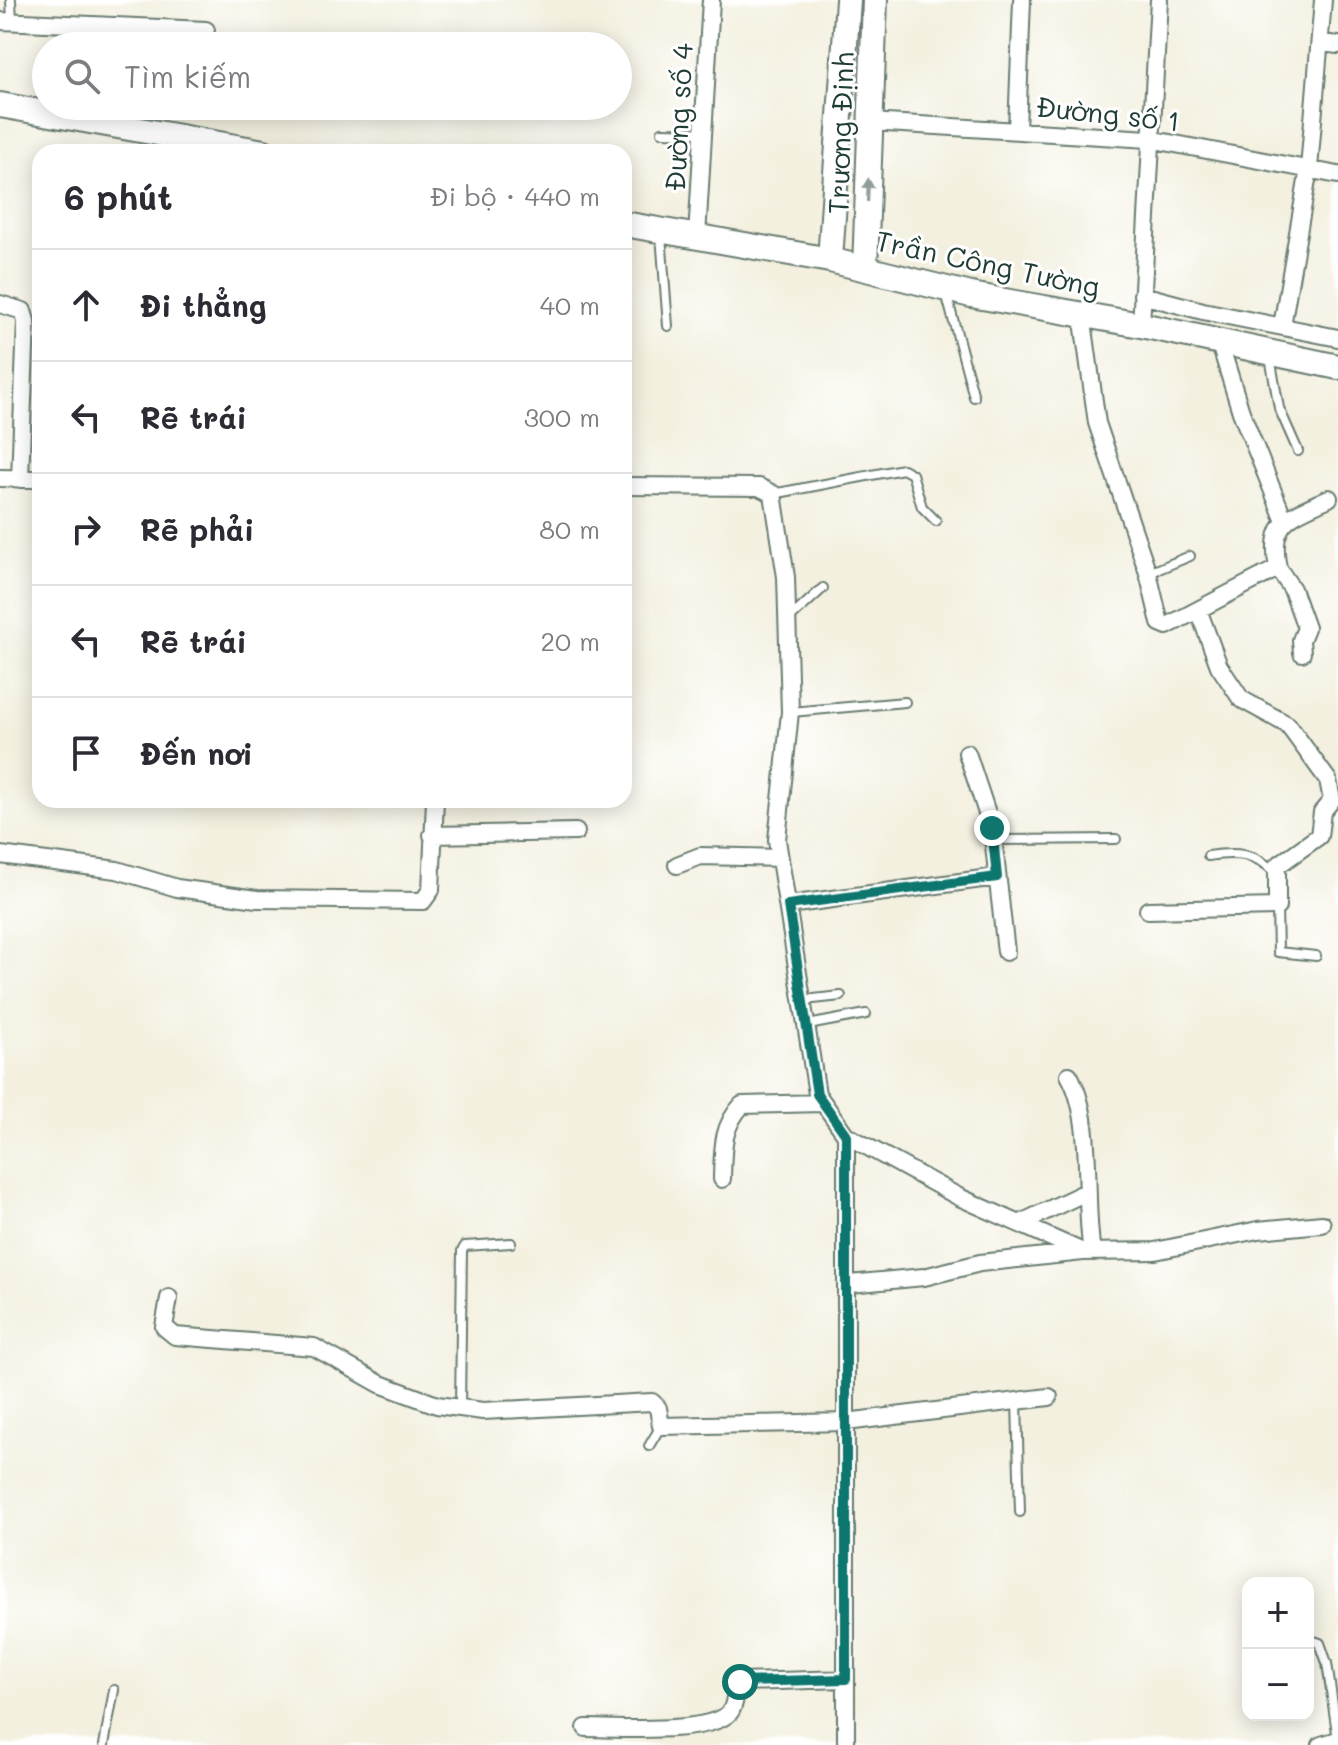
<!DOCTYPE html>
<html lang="vi">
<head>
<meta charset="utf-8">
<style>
	body { margin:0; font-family:Mali,sans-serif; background:#f7f7f7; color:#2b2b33 }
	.controls { position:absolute; right:24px; bottom:24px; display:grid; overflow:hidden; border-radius:16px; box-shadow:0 4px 20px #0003 }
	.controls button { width:72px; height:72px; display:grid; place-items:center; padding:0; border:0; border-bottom:2px solid #e1e1e2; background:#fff; color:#2b2b33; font:40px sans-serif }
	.stop { position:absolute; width:24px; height:24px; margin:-18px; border:6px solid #0f766e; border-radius:50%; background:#fff }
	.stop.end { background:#0f766e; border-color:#fff; box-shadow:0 2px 8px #0008 }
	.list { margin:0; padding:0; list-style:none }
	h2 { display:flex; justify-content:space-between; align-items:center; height:104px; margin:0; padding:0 32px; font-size:34px }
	h2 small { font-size:26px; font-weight:400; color:#7c7c81 }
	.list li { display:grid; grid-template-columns:52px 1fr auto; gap:24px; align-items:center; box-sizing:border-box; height:112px; padding:0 32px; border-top:2px solid #e1e1e2 }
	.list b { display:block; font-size:30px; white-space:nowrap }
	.list em { font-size:26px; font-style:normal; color:#7c7c81 }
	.icon { flex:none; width:44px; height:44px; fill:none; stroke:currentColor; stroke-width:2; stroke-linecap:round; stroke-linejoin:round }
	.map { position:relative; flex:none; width:1338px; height:1745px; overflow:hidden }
	.search { position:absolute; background:#fff; box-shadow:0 4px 20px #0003; left:32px; top:32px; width:600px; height:88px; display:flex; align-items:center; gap:20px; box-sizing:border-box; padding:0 28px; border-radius:44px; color:#7c7c81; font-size:30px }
	.panel { position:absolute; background:#fff; box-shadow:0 4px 20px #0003; left:32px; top:144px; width:600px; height:664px; border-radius:24px }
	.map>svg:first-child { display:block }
</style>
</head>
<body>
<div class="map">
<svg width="1338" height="1745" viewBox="0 0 1338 1745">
	<rect width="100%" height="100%" fill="#fff"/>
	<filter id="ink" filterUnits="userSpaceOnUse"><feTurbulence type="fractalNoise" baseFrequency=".0125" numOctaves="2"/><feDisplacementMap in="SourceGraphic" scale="16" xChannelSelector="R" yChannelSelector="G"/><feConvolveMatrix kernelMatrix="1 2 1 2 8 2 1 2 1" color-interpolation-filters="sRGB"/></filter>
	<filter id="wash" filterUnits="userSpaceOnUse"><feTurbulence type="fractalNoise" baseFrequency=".006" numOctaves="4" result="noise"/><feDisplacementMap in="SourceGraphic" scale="32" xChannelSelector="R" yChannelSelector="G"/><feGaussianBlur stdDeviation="1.8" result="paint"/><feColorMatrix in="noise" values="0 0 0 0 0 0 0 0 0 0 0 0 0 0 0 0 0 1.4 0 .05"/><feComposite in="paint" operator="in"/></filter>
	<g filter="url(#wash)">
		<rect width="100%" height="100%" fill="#f3f0df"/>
	</g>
	<g filter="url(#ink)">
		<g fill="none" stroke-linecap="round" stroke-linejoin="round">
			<defs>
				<path id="lane" d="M 11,0 L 12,21
					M 662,132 L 703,133
					M 661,235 L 668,326
					M 946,293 L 974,397
					M 1270,357 L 1279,408 L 1298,451
					M 773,494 L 903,469 L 912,474 L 922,507 L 936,521
					M 1149,573 L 1190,556
					M 787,621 L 823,588
					M 791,712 L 905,702
					M 994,840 L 1116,839
					M 1208,856 C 1234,852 1257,852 1275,873
					M 1277,908 L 1278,952 L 1316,956
					M 804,1000 L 841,996
					M 808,1025 L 866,1014
					M 1017,1401 L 1020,1512
					M 460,1408 L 462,1251 L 465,1246 L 511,1243
					M 649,1446 L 661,1426
					M 1308,1639 L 1320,1643 L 1327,1663 L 1338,1740
					M 104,1745 L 114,1690"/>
				<path id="street" d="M 0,21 L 206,30
					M 1322,43 L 1338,45
					M 870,122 L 1149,139 L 1338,175
					M 1017,130 L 1022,0
					M 697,237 L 711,0
					M 1142,295 L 1203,311 L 1338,338
					M 0,304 L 23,311 L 26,321 L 20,479
					M 1082,314 L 1097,423 L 1148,573 L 1160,623 L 1167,626 L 1278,568 C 1268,520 1291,516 1329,498
					M 1141,325 L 1159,0
					M 1282,326 L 1309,169 L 1323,0
					M 1219,341 L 1241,412 L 1284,519
					M 0,478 L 40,479
					M 624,486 L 759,487 L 773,494 L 786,577 L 790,712 L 777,840 L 817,1094 L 846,1135 L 846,1745
					M 1278,568 L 1292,589 L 1306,628 L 1301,640 L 1302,653
					M 967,753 L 992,828 L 1006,952
					M 432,835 L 576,832
					M 0,855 L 117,870 L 177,888 L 257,899 L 423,901 L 431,890 L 435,800
					M 677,865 L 700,856 L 780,858
					M 788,905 L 997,877
					M 1148,910 L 1277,907 L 1277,866 L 1319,836 L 1322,812 L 1332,800 L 1328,780 L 1288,725 L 1241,699 L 1219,666 L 1199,612
					M 1069,1075 C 1095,1121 1083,1199 1092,1252
					M 846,1135 L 959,1197 L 1083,1252 L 1155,1251 L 1258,1230 L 1322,1224
					M 722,1179 C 723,1150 721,1128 742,1105 L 822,1103
					M 1023,1222 L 1086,1192
					M 849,1284 L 924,1277 L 980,1263 L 1083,1252
					M 169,1298 L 164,1327 L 175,1336 L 314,1347 L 380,1384 L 437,1405 L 483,1411 L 652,1402 L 658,1408 L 661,1426 L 846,1422 L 1049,1397
					M 586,1728 C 618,1728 709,1735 730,1712 C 737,1703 733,1692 740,1682 L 846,1679
					M 1321,1745 L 1338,1740"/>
				<path id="secondary" d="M 0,105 L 264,152
					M 624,224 L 830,260 L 971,295 L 1141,325 L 1338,367
					M 830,260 L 848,0
					M 865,268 L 875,0"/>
			</defs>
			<!-- lane casing -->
			<use href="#lane" stroke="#697c70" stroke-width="12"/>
			<!-- street casing -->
			<use href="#street" stroke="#697c70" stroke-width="20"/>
			<!-- secondary casing -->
			<use href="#secondary" stroke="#697c70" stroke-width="28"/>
			<!-- lane -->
			<use href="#lane" stroke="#fff" stroke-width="8"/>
			<!-- street -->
			<use href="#street" stroke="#fff" stroke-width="16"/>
			<!-- secondary -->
			<use href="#secondary" stroke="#fff" stroke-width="24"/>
		</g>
		<!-- one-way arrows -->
		<defs><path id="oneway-solid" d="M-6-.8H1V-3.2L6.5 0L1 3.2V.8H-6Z" transform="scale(2)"/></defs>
		<use fill="#8f9e9a" href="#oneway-solid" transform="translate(868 190) rotate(-88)"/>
	</g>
	<g fill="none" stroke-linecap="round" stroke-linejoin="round" filter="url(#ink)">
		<!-- route -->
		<path stroke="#0f766e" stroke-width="10" d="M 740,1682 L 846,1679 L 846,1135 L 817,1094 L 788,905 L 997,877 L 992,828"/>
	</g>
	<g text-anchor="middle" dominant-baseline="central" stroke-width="6" stroke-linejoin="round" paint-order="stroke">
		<!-- street labels -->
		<g font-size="28" fill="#1f3d34" stroke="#fff">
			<text transform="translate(1108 113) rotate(6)">Đường số 1</text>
			<text transform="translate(678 117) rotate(-87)">Đường số 4</text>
			<text transform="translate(840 133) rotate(-88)">Trương Định</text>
			<text transform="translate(988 263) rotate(12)">Trần Công Tường</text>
		</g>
	</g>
</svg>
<div class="controls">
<button>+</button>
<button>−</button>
</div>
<div class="stop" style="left:740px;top:1682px"></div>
<div class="stop end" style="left:992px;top:828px"></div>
<div class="search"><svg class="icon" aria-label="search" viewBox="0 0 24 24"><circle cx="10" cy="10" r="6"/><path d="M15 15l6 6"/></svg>Tìm kiếm</div>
<section class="panel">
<h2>6 phút<small>Đi bộ · 440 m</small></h2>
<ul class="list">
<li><svg class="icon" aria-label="ahead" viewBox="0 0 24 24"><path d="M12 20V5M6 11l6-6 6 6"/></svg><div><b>Đi thẳng</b></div><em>40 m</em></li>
<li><svg class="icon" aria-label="left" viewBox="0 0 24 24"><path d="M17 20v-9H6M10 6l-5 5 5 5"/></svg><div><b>Rẽ trái</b></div><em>300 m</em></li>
<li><svg class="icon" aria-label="right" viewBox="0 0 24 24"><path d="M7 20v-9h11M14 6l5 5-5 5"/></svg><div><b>Rẽ phải</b></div><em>80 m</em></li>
<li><svg class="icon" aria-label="left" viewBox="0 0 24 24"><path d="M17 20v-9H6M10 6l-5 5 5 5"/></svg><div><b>Rẽ trái</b></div><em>20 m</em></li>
<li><svg class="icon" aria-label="arrive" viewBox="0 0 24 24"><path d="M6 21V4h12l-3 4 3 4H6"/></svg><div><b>Đến nơi</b></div></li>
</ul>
</section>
</div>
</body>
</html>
